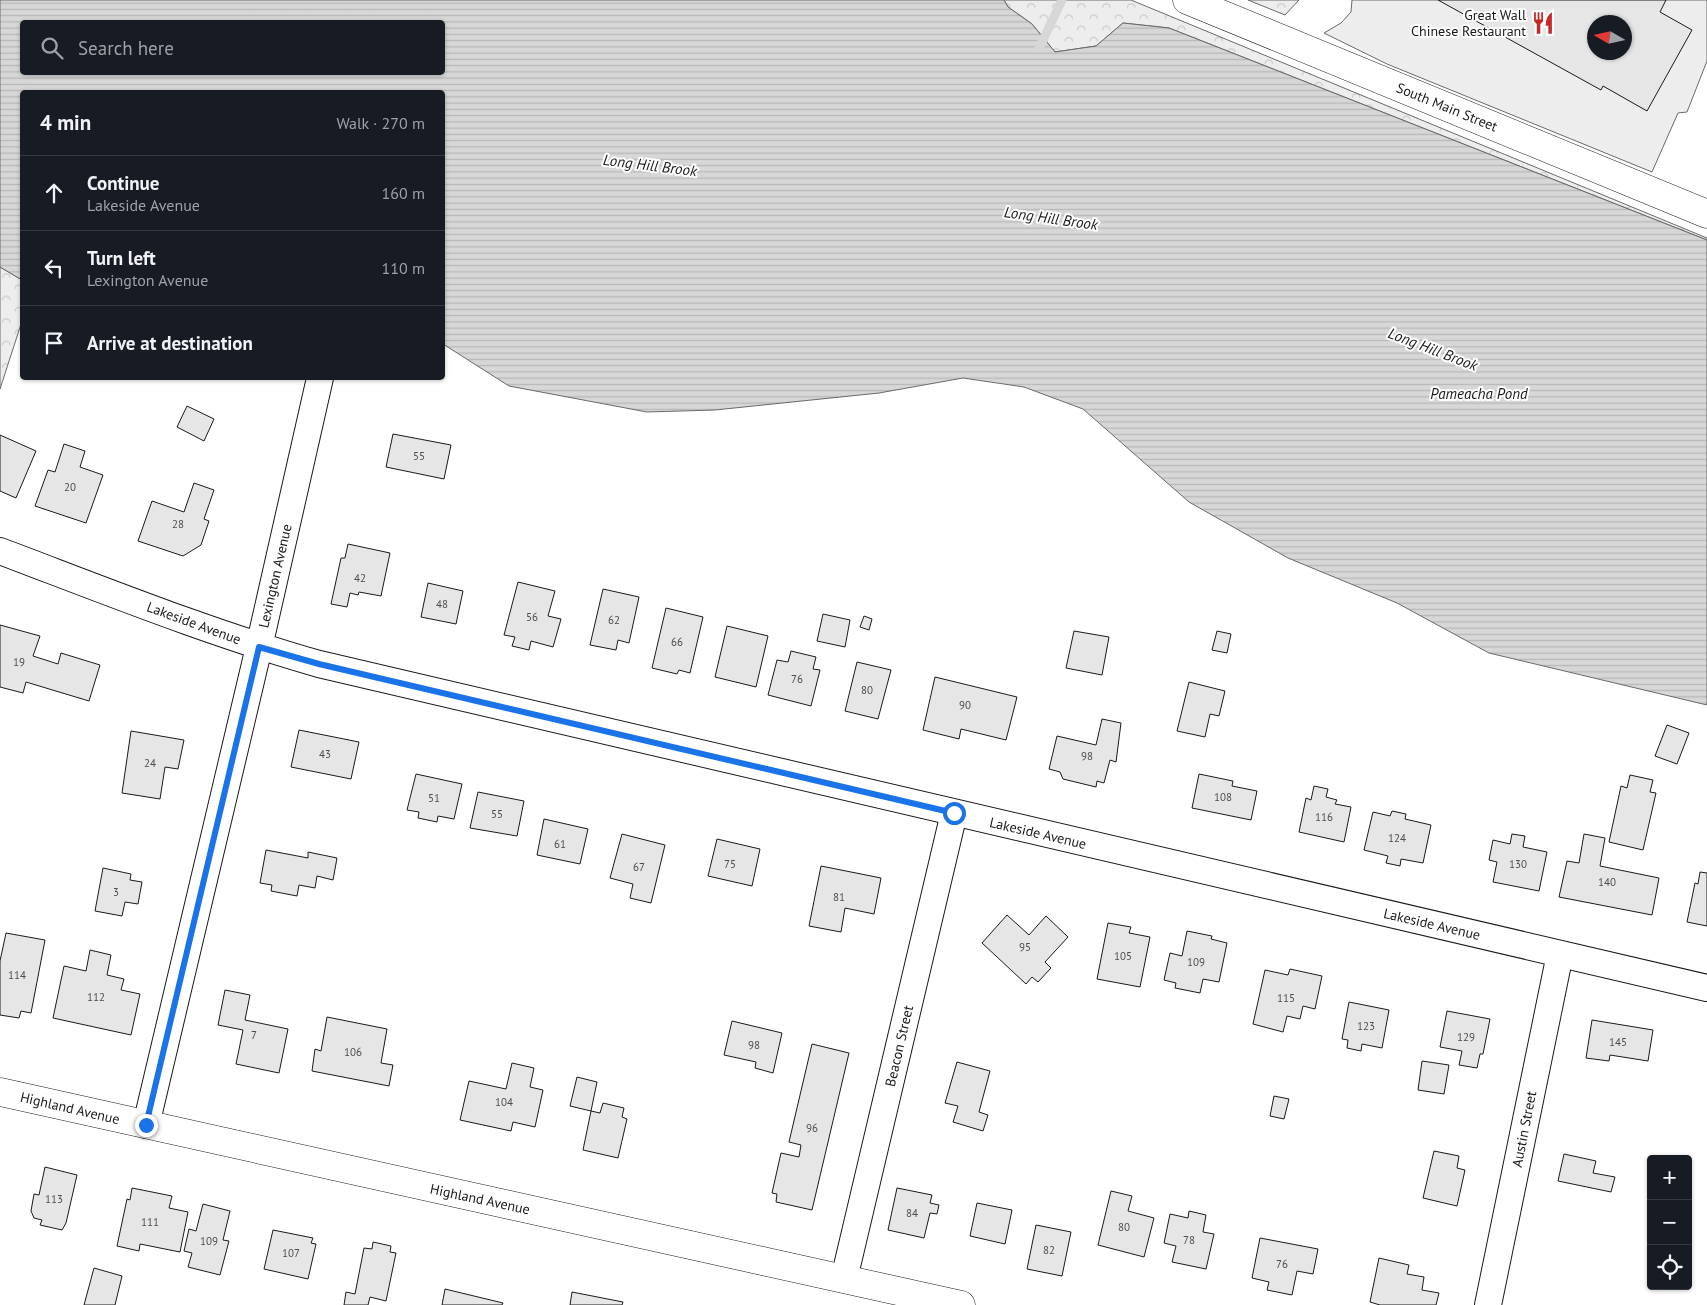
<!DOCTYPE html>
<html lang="en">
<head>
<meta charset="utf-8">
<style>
	body { margin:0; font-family:"PT Sans",sans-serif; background:#20242c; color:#f1f3f6 }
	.controls { position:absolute; right:15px; bottom:15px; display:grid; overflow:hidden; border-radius:5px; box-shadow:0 1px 4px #0004 }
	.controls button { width:45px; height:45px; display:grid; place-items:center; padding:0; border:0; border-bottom:1px solid #363941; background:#171b24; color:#f1f3f6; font:25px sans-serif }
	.compass { position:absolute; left:1587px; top:15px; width:45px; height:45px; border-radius:50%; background:#171b24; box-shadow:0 1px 4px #0004; rotate:279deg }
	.stop { position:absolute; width:15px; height:15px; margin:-11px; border:4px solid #1a73e8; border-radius:50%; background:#fff }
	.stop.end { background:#1a73e8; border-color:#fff; box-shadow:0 1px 5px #0008 }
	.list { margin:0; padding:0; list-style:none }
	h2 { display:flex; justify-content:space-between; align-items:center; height:65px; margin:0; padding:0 20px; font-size:21px }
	h2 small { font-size:16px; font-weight:400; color:#9ea1a6 }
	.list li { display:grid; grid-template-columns:32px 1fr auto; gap:15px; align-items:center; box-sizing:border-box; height:75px; padding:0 20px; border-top:1px solid #363941 }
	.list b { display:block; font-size:19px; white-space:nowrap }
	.list p { margin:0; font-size:16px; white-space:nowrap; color:#9ea1a6 }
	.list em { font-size:16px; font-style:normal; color:#9ea1a6 }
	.icon { flex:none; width:28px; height:28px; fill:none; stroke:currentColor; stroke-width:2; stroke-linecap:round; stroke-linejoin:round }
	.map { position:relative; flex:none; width:1707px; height:1305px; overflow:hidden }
	.search { position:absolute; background:#171b24; box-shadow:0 1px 4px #0004; left:20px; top:20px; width:425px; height:55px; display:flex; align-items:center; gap:12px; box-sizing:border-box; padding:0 18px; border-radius:5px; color:#9ea1a6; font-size:19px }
	.panel { position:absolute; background:#171b24; box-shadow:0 1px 4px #0004; left:20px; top:90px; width:425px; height:290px; border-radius:5px }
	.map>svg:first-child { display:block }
</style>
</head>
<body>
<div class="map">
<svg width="1707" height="1305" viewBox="0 0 1707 1305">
	<defs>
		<pattern id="forest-crowns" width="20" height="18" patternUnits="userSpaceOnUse" patternTransform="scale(1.25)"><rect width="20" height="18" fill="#ededed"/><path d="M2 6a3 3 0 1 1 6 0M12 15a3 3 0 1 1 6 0" fill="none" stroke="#cbcbcb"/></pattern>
		<pattern id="water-rules" width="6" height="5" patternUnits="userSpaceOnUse" patternTransform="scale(1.25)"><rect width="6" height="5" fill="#d7d7d7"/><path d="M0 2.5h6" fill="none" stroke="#b8b8b8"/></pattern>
	</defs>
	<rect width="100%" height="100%" fill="#fff"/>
	<!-- forest -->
	<path fill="url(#forest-crowns)" stroke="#6a6a6a" d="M 1004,0 L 1131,0 L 1707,238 L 1707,240 L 1169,28 L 1123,23 L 1096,46 L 1055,52 L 1032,24 L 1008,7 Z
		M 1248,0 L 1299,0 L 1285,15 Z
		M 0,267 L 22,280 L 22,321 L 0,389 Z"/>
	<!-- built -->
	<path fill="#ededed" stroke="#6a6a6a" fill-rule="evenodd" d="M 1352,0 L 1707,0 L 1707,61 L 1687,112 L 1678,113 L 1652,172 L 1387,64 L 1324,33 L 1341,23 L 1351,12 ZM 1594,22 L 1624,22 L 1624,52 L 1594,52 Z"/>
	<!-- water -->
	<path fill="url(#water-rules)" stroke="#6a6a6a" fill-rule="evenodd" d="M 0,0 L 1004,0 L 1008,7 L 1032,24 L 1055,52 L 1096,46 L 1123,23 L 1169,28 L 1707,240 L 1707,705 L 1489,653 L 1397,603 L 1288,558 L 1189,502 L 1083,409 L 1024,387 L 963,378 L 879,393 L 715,410 L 647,412 L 509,386 L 443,344 L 442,92 L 22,92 L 22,280 L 0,267 ZM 22,22 L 442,22 L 442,72 L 22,72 Z"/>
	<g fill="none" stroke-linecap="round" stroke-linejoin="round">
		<!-- stream -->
		<path stroke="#d7d7d7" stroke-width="9" d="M 1039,48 L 1062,0"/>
	</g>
	<!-- building -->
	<path fill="#e6e6e6" stroke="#1a1a1a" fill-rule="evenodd" d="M 1438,0 L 1666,0 L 1660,12 L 1692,30 L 1647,111 L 1603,86 L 1601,90 ZM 1594,22 L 1624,22 L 1624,52 L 1594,52 Z
		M 187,406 L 214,419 L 204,441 L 177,427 Z
		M 393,434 L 451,445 L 444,479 L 386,467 Z
		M 0,435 L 36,451 L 16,498 L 0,491 Z
		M 64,444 L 85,451 L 80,467 L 103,475 L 86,523 L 35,506 L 48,470 L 55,472 Z
		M 194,483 L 214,490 L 204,519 L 209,521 L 201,545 L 183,556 L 138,541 L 152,501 L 184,512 Z
		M 348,544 L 390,553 L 381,596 L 359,592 L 358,595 L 350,593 L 347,607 L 331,604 L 341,558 L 345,558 Z
		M 518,582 L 555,591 L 548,616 L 561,619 L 553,647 L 531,641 L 529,650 L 512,646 L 515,637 L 504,635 Z
		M 428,583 L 463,591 L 456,624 L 421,617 Z
		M 603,589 L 639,597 L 629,643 L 618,640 L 616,650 L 590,645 Z
		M 666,608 L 703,617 L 690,673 L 679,670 L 677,674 L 652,668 Z
		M 823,614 L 850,620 L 845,647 L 817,641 Z
		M 864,616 L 872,619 L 869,630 L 860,627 Z
		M 0,625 L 40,636 L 33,656 L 58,664 L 61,653 L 100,665 L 89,701 L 26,682 L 23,693 L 0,687 Z
		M 727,626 L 768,636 L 756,687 L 715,677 Z
		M 1074,631 L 1109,637 L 1102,675 L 1066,668 Z
		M 1217,631 L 1231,634 L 1227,653 L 1212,650 Z
		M 791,651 L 816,657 L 813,669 L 820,670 L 811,706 L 768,695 L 777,660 L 788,662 Z
		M 857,662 L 891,670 L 878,719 L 845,711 Z
		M 935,677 L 1017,697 L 1006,740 L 961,729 L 959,739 L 923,730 Z
		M 1189,682 L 1225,691 L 1219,716 L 1210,714 L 1205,737 L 1177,731 Z
		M 1102,719 L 1121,723 L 1116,762 L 1110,760 L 1104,783 L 1097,781 L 1096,787 L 1063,779 L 1060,772 L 1049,769 L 1057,736 L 1096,745 Z
		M 1667,725 L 1689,733 L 1677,764 L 1655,756 Z
		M 299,730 L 359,742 L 351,779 L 291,767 Z
		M 131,731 L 184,740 L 178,769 L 165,767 L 160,799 L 122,793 Z
		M 416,774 L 462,784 L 454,819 L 438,816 L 437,822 L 418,818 L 419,812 L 407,810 Z
		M 1199,774 L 1233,781 L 1232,786 L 1257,791 L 1251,820 L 1192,808 Z
		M 1630,775 L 1653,780 L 1650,792 L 1656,793 L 1643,850 L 1609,842 L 1621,786 L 1627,788 Z
		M 1314,786 L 1328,789 L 1326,797 L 1337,800 L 1335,804 L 1351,807 L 1344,842 L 1299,832 L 1306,798 L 1311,800 Z
		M 478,792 L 524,801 L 517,836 L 470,828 Z
		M 1392,811 L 1406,814 L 1405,819 L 1431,825 L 1423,863 L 1401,859 L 1400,866 L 1386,863 L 1388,856 L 1364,850 L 1373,812 L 1390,816 Z
		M 544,819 L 588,829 L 580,864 L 537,855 Z
		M 622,834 L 665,845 L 651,903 L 630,898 L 633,884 L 610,878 Z
		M 1512,834 L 1525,836 L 1523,847 L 1547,852 L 1539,891 L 1493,882 L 1497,862 L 1489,860 L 1493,840 L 1510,844 Z
		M 1584,834 L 1605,838 L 1600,866 L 1659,878 L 1652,915 L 1559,897 L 1567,861 L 1579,863 Z
		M 717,839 L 760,849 L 752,886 L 708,876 Z
		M 266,850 L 308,858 L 308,852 L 337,858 L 333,880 L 317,876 L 315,888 L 299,885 L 297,896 L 271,891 L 272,885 L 260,883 Z
		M 821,866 L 881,878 L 874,914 L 845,908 L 841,932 L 809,926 Z
		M 103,868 L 131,874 L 130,880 L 142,882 L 138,904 L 125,902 L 122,916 L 95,911 Z
		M 1700,872 L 1707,873 L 1707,926 L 1687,922 L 1695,883 L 1698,884 Z
		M 1007,915 L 1029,935 L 1046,916 L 1068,937 L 1045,962 L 1051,968 L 1038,982 L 1032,977 L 1026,984 L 982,943 Z
		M 1108,923 L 1131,927 L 1129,933 L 1150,937 L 1140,987 L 1097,979 Z
		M 1187,931 L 1212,936 L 1211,939 L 1227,943 L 1219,982 L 1203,979 L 1200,993 L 1175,988 L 1176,983 L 1164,980 L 1170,953 L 1182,956 Z
		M 6,933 L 45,940 L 31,1013 L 21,1011 L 19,1018 L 0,1015 L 0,961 Z
		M 90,950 L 111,955 L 107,975 L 124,979 L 121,990 L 140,994 L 131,1035 L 53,1018 L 64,966 L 86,971 Z
		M 1290,969 L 1322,976 L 1315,1009 L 1303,1006 L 1300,1019 L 1287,1016 L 1283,1032 L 1253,1024 L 1265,970 L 1288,975 Z
		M 225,990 L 250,995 L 245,1020 L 288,1029 L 279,1073 L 236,1064 L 243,1030 L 218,1025 Z
		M 1349,1002 L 1389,1010 L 1382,1048 L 1362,1044 L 1361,1051 L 1347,1048 L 1348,1040 L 1342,1039 Z
		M 1447,1011 L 1490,1019 L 1483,1054 L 1480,1054 L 1477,1068 L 1459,1065 L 1462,1051 L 1440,1047 Z
		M 327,1017 L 387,1029 L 381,1063 L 393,1065 L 389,1086 L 312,1071 L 315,1049 L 321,1051 Z
		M 1592,1020 L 1653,1030 L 1648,1061 L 1610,1055 L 1609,1061 L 1586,1058 Z
		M 732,1021 L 782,1033 L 773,1073 L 755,1068 L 756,1062 L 724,1055 Z
		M 812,1044 L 849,1053 L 812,1210 L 776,1202 L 777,1194 L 772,1193 L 781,1153 L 799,1157 L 801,1145 L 789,1142 Z
		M 1422,1061 L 1449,1065 L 1444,1094 L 1418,1090 Z
		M 957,1062 L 990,1071 L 979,1112 L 988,1115 L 983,1131 L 953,1122 L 958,1106 L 945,1103 Z
		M 512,1063 L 534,1068 L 530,1087 L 543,1090 L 535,1127 L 513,1122 L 511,1131 L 460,1120 L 469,1081 L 506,1089 Z
		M 577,1077 L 597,1082 L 591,1111 L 600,1113 L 603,1103 L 624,1108 L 622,1117 L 627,1119 L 618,1158 L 583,1150 L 591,1111 L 570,1106 Z
		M 1274,1096 L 1289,1099 L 1284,1119 L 1270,1116 Z
		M 1434,1151 L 1459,1156 L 1457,1168 L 1465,1170 L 1457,1206 L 1423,1198 Z
		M 1564,1154 L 1596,1161 L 1593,1173 L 1615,1177 L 1611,1192 L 1558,1181 Z
		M 45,1167 L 77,1175 L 66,1223 L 62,1230 L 40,1225 L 42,1220 L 34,1218 L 31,1211 L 34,1194 L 39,1195 Z
		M 132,1188 L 172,1196 L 169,1208 L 188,1212 L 180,1252 L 140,1244 L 139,1251 L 117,1246 L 127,1199 L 130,1200 Z
		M 897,1188 L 932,1195 L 930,1203 L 939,1205 L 937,1214 L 930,1213 L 924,1238 L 888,1230 Z
		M 1111,1191 L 1132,1196 L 1128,1211 L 1154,1218 L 1144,1257 L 1098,1245 Z
		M 977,1203 L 1012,1210 L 1005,1244 L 970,1236 Z
		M 203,1204 L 230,1211 L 223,1240 L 229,1241 L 220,1275 L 188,1267 L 192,1253 L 184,1251 L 189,1229 L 196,1231 Z
		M 1189,1211 L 1206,1215 L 1203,1232 L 1214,1234 L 1206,1269 L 1172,1262 L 1176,1246 L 1164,1243 L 1170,1214 L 1188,1218 Z
		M 1036,1225 L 1071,1232 L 1062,1276 L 1027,1269 Z
		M 273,1230 L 313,1238 L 311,1243 L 316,1244 L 308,1279 L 264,1269 Z
		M 1260,1238 L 1318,1249 L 1313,1274 L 1297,1271 L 1292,1295 L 1267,1290 L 1269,1282 L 1252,1278 Z
		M 373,1242 L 391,1246 L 390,1252 L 396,1253 L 386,1301 L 370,1297 L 368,1305 L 344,1305 L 346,1292 L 355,1294 L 364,1248 L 372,1249 Z
		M 1379,1258 L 1409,1265 L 1407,1274 L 1424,1277 L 1422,1290 L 1439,1293 L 1436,1305 L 1380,1305 L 1370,1302 Z
		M 94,1268 L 122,1276 L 115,1305 L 84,1305 Z
		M 445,1289 L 503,1303 L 502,1305 L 442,1305 Z
		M 572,1292 L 623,1302 L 622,1305 L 570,1305 Z"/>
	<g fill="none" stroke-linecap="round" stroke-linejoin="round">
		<defs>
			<path id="street" d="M 0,551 C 106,591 210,633 319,664 L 1707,988
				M 146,1125 L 259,647 L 320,378
				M 844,1279 L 954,813
				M 1488,1305 L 1560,954"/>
			<path id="secondary" d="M 0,1092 L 961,1305"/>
			<path id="primary" d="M 1187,0 L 1707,214"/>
		</defs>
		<!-- street casing -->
		<use href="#street" stroke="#1a1a1a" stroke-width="28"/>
		<!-- secondary casing -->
		<use href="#secondary" stroke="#1a1a1a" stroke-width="29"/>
		<!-- primary casing -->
		<use href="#primary" stroke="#1a1a1a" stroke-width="29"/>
		<!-- street -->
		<use href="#street" stroke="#fff" stroke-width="26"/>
		<!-- secondary -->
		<use href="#secondary" stroke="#fff" stroke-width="28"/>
		<!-- primary -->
		<use href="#primary" stroke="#fff" stroke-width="28"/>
	</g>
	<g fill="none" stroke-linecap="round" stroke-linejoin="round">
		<!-- route -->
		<path stroke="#1a73e8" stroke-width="6" d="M 146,1125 L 259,647 L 319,664 L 954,813"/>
	</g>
	<!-- icons -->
	<defs>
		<symbol id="restaurant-bare" viewBox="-9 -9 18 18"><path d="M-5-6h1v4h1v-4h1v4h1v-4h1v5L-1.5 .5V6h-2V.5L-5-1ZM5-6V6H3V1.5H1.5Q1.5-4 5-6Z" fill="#c62828" stroke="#fff" stroke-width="2.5" paint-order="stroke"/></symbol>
	</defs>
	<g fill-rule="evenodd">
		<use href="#restaurant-bare" x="1527" y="7" width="32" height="32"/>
	</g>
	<g text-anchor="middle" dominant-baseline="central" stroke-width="4" stroke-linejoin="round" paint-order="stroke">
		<!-- number labels -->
		<g font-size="11" fill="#4d4d4d">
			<text x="419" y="456">55</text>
			<text x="70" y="487">20</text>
			<text x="178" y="524">28</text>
			<text x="360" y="578">42</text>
			<text x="442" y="604">48</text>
			<text x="532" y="617">56</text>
			<text x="614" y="620">62</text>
			<text x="677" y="642">66</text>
			<text x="19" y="662">19</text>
			<text x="797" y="679">76</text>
			<text x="867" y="690">80</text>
			<text x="965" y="705">90</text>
			<text x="325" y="754">43</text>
			<text x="1087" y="756">98</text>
			<text x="150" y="763">24</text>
			<text x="1223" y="797">108</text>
			<text x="434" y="798">51</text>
			<text x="497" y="814">55</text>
			<text x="1324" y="817">116</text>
			<text x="1397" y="838">124</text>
			<text x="560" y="844">61</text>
			<text x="730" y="864">75</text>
			<text x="1518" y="864">130</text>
			<text x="639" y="867">67</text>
			<text x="1607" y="882">140</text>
			<text x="116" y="892">3</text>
			<text x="839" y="897">81</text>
			<text x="1025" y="947">95</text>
			<text x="1123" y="956">105</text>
			<text x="1196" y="962">109</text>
			<text x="17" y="975">114</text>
			<text x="96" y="997">112</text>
			<text x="1286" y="998">115</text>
			<text x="1366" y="1026">123</text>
			<text x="254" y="1035">7</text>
			<text x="1466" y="1037">129</text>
			<text x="1618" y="1042">145</text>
			<text x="754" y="1045">98</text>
			<text x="353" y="1052">106</text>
			<text x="504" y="1102">104</text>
			<text x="812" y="1128">96</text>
			<text x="54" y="1199">113</text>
			<text x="912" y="1213">84</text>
			<text x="150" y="1222">111</text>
			<text x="1124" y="1227">80</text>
			<text x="1189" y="1240">78</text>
			<text x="209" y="1241">109</text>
			<text x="1049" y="1250">82</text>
			<text x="291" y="1253">107</text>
			<text x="1282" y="1264">76</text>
		</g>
		<!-- poi labels -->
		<g font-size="14" fill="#1a1a1a" stroke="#fff" text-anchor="end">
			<text x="1526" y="15">Great Wall<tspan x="1526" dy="16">Chinese Restaurant</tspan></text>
		</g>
		<!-- street labels -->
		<g font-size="14" fill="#1a1a1a" stroke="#fff">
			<text transform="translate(1447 107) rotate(22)">South Main Street</text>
			<text transform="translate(275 576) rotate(-77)">Lexington Avenue</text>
			<text transform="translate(194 623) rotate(20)">Lakeside Avenue</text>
			<text transform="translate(1038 833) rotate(13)">Lakeside Avenue</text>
			<text transform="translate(1432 924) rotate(13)">Lakeside Avenue</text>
			<text transform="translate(899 1046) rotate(-77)">Beacon Street</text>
			<text transform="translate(70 1108) rotate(13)">Highland Avenue</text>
			<text transform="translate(1524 1129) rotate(-79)">Austin Street</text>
			<text transform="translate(480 1199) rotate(12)">Highland Avenue</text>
		</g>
		<!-- water labels -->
		<g font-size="15" font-style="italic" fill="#1a1a1a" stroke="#fff">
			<text transform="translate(650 165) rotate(7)">Long Hill Brook</text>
			<text transform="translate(1051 218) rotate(8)">Long Hill Brook</text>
			<text transform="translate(1433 349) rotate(21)">Long Hill Brook</text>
			<text x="1479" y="393">Pameacha Pond</text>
		</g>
	</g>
</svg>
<div class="controls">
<button>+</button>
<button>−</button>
<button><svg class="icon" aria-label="locate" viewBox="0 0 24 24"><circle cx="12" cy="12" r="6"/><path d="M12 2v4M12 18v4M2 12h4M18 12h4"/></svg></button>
</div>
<svg class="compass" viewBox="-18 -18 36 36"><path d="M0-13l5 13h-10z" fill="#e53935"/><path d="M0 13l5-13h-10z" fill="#9ea1a6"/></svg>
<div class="stop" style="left:954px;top:813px"></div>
<div class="stop end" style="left:146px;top:1125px"></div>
<div class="search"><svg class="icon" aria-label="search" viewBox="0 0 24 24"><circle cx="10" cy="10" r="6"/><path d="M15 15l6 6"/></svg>Search here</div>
<section class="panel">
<h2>4 min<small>Walk · 270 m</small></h2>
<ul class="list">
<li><svg class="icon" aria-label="ahead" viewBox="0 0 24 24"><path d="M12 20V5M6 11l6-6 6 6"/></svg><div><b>Continue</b><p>Lakeside Avenue</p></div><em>160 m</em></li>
<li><svg class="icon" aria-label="left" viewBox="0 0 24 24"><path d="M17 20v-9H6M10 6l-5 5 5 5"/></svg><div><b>Turn left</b><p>Lexington Avenue</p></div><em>110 m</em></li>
<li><svg class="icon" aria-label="arrive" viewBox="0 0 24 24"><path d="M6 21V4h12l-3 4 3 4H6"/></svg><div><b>Arrive at destination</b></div></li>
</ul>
</section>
</div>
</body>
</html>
